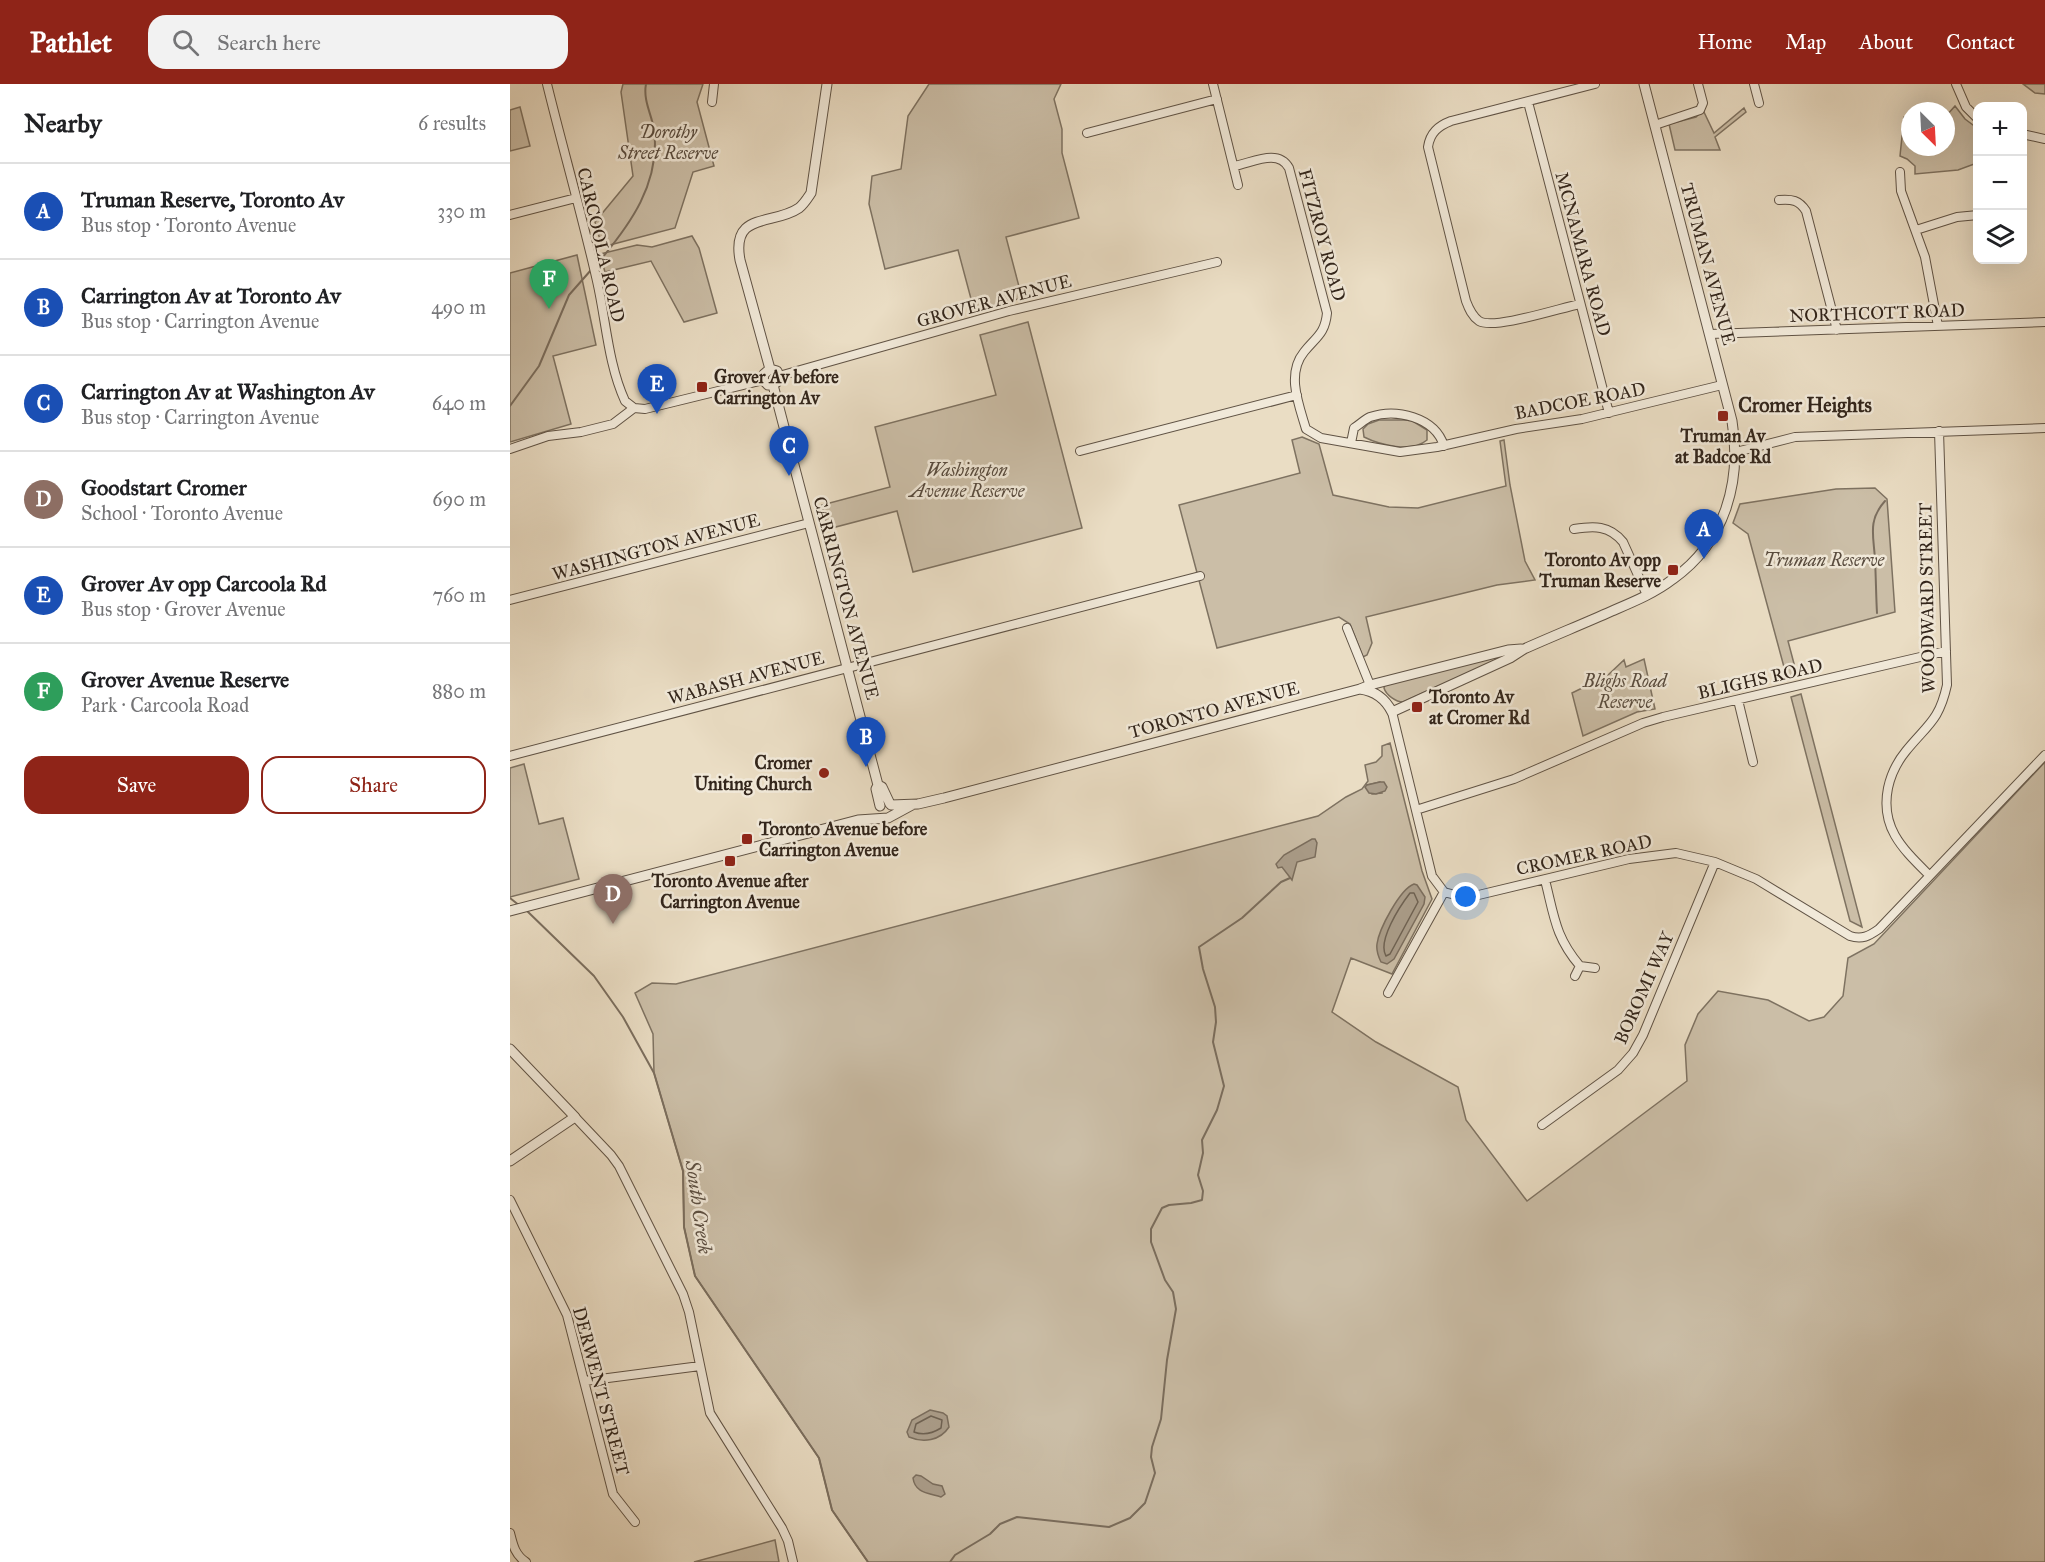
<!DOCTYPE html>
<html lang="en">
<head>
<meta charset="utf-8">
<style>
	body { margin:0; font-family:"IM FELL Great Primer",serif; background:#f2f2f2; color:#202124 }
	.controls { position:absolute; right:18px; top:18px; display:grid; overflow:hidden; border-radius:12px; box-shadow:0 6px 24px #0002 }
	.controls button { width:54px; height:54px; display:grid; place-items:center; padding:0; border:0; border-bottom:2px solid #e0e0e0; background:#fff; color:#202124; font:30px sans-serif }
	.compass { position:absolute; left:1391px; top:18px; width:54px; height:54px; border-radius:50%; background:#fff; box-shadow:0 6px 24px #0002; rotate:156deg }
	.you { position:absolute; left:956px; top:813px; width:21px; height:21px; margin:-15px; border:4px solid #fff; border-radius:50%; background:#1a73e8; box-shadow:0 0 0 9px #1a73e833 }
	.badge { display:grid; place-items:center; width:39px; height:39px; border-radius:50%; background:#8f2418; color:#fff; font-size:20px; font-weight:700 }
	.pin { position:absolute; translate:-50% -50px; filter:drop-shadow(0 2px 3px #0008) }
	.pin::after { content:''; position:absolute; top:32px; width:21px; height:18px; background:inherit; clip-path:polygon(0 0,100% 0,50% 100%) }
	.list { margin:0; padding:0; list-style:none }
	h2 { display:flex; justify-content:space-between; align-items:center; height:78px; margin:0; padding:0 24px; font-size:26px }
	h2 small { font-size:20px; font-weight:400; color:#757577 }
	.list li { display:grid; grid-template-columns:39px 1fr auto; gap:18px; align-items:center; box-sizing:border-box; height:96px; padding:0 24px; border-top:2px solid #e0e0e0 }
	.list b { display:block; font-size:22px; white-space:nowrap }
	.list p { margin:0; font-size:20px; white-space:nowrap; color:#757577 }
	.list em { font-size:20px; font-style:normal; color:#757577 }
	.actions { display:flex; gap:12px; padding:18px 24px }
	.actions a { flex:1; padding:14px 0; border:2px solid #8f2418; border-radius:18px; text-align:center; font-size:21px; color:#8f2418 }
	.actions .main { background:#8f2418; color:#fff }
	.icon { flex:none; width:33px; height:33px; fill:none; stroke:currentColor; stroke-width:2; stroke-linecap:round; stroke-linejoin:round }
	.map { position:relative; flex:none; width:1535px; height:1478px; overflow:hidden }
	header { display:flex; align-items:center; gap:36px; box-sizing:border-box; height:84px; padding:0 30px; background:#8f2418; color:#fff }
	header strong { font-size:28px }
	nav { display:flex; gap:33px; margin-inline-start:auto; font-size:21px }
	.search { width:420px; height:54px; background:#f2f2f2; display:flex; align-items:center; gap:15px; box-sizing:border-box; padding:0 21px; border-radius:18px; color:#757577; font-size:22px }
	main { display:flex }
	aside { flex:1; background:#fff }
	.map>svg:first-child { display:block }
</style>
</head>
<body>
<header>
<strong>Pathlet</strong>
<div class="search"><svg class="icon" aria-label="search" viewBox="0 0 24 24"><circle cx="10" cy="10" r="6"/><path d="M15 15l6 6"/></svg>Search here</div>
<nav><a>Home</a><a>Map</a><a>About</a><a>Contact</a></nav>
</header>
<main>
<aside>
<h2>Nearby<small>6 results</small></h2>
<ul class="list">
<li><span class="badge" style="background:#1a4fb4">A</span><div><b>Truman Reserve, Toronto Av</b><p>Bus stop · Toronto Avenue</p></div><em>330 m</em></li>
<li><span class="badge" style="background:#1a4fb4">B</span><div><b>Carrington Av at Toronto Av</b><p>Bus stop · Carrington Avenue</p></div><em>490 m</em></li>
<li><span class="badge" style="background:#1a4fb4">C</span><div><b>Carrington Av at Washington Av</b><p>Bus stop · Carrington Avenue</p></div><em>640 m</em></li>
<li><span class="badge" style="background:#8d6e63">D</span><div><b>Goodstart Cromer</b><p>School · Toronto Avenue</p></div><em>690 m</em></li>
<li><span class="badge" style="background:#1a4fb4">E</span><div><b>Grover Av opp Carcoola Rd</b><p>Bus stop · Grover Avenue</p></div><em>760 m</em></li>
<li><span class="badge" style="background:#2e9e5b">F</span><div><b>Grover Avenue Reserve</b><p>Park · Carcoola Road</p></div><em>880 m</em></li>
</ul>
<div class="actions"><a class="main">Save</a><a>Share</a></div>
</aside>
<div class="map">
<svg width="1535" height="1478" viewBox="0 0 1535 1478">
	<rect width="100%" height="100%" fill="#eaddc4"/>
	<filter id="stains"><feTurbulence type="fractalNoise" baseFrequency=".00333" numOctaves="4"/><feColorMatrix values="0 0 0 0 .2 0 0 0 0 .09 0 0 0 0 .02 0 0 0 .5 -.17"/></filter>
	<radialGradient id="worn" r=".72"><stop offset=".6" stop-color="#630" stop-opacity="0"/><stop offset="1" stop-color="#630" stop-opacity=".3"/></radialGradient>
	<!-- green -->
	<path fill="#cbbea7" stroke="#7e7261" stroke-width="1.5" fill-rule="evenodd" d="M 113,0 L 193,0 L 187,18 L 204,82 L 183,88 L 165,144 L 92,163 L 85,138 L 123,92 L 111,8 Z
		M 419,0 L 551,0 L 544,15 L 552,45 L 552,69 L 569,134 L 496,153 L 512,214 L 464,226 L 448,166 L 375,185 L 359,120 L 362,92 L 391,85 L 398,32 Z
		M 1513,0 L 1535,0 L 1535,10 L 1525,9 Z
		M 1445,22 L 1455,35 L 1467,44 L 1467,79 L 1448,86 L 1405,90 L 1405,82 L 1397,75 L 1390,72 L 1394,33 L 1400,31 L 1400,63 L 1436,63 L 1436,32 Z
		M 10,23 L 20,62 L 0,67 L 0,26 Z
		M 1234,24 L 1236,28 L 1205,53 L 1210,66 L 1165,66 L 1159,40 L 1186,33 L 1193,26 L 1204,49 Z
		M 182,152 L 189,164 L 207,229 L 174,238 L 141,177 L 95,188 L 90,170 L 127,161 L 142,163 Z
		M 67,171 L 86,261 L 43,272 L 61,340 L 0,358 L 0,189 Z
		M 518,238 L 572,444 L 403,488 L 387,427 L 318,445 L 312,421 L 380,403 L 365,343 L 486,311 L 470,251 Z
		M 869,336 L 901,336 L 917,346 L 917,356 C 902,369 870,361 854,353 L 853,345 L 858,340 Z
		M 792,353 L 809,360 L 823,411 L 879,423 L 908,424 L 996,402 L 990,357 L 994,356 L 1000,401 L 1015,477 L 1025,496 L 987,501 L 856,533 L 862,559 L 857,571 L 853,573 L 840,540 L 829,533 L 707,564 L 669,421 L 790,389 L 782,356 Z
		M 1365,404 L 1377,415 L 1385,528 L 1278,557 L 1287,591 L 1277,594 L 1238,450 L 1223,439 L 1230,420 L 1326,405 Z
		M 1002,569 L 893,618 C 886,618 876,611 874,604 L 875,600 Z
		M 1134,575 L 1145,625 L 1127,628 L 1073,652 L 1062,609 L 1097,592 L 1114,576 L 1116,583 Z
		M 1291,610 L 1352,843 L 1340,837 L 1281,613 Z
		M 880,659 L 912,787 L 922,815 L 882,890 L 841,874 L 822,928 L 866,958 L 948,1003 L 956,1036 L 1017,1117 L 1177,997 L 1175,961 L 1188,930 L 1208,907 L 1258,916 L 1299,937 L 1314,933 L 1333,912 L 1338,874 L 1364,860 L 1535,678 L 1535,1478 L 358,1478 L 322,1426 L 309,1374 L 185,1192 L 174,1143 L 173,1087 L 144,989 L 143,950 L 125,909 L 142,899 L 166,900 L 808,732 L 836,713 L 852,705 L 858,697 L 855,681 L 866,678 L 872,672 L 872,662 ZM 870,698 L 872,709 L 862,710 L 857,701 Z
		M 14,680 L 29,740 L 53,734 L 69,795 L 0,813 L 0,684 Z
		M 265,1456 L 269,1478 L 184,1478 Z"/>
	<!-- water -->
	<path fill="#ab9e8b" stroke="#7b6e5e" stroke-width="1.5" d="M 870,698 L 874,698 L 877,703 L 875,707 L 866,710 L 859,709 L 855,703 L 857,701 Z
		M 802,755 L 805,755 L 807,759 L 805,773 L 787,778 L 782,796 L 772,783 L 768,784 L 766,780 L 774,771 Z
		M 904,800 L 907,801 L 915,813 L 914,820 L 884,875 L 877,880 L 871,878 C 868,872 866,867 867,860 C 869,845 890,805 904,800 Z
		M 420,1326 L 433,1329 L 437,1332 L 439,1343 C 430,1357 413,1359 399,1353 L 397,1348 L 402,1336 Z
		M 406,1391 L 411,1392 L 423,1400 L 432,1402 L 435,1410 L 431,1413 C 418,1409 405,1409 403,1394 Z"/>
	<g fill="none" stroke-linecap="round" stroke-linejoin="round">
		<!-- shore -->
		<path stroke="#6e6253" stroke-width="1.5" d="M 900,809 L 904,809 L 908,818 L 880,870 L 876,872 C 867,857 890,822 900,809 Z
			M 421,1332 L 432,1336 L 431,1344 C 423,1349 414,1352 404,1348 L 406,1340 Z"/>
		<!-- stream -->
		<path stroke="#7b6e5e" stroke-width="2" d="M 87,180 C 120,141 151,99 144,45 C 141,29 133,16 136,0
			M 0,322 L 29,282 L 59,211 L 81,186
			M 1367,529 C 1366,512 1366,494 1365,476 C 1364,453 1357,437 1375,417
			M 0,814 L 10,822
			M 15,825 L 84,892 L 113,933 L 144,989 L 173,1087 L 174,1143 L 185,1192 L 309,1374 L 322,1426 L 358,1478
			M 440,1478 L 445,1471 L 480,1450 L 490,1440 L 507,1433 L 599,1443 L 620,1434 L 635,1419 L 645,1389 L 641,1373 L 642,1363 L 651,1335 L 657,1276 L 666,1225 L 663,1208 L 655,1196 L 641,1158 L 641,1145 L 652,1124 L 659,1121 L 681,1119 L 692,1116 L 693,1107 L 688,1091 L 693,1069 L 692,1056 L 707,1026 L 714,1002 L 703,958 L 706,938 L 705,923 L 693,885 L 689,863 L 732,834 L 771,798 L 780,794"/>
		<defs>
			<path id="minor" d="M 37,0 C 53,65 72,131 87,197 C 96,236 98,280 115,317 L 124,324 L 135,325 L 253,296
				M 703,0 L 728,101
				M 1244,0 L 1249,19
				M 1446,0 L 1456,23 L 1468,35
				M 202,18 L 204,0
				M 1018,18 L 1099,329
				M 1145,41 L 1190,26 L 1193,19 L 1188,0
				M 577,49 L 707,15
				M 1512,50 L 1535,55
				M 724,82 C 742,79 768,64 779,84 L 817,229 C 815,250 806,253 794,268 C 776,290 789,321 796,345 L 811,354 L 890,368 L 927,363 L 1006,345 L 1072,335 L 1212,301
				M 1390,88 L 1391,107 L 1415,173 L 1428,242
				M 1269,116 C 1282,115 1289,116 1296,127 L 1327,246
				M 0,131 L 66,114
				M 1406,146 L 1447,133 L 1468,131
				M 1070,220 C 1050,224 984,246 969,237 C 962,232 959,225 956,217 L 918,63 C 920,49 928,42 941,37 L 1085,0
				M 1200,250 L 1535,238
				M 269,292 L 499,227 L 707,178
				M 841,359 L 844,344 C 849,341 855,335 860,333 C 886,324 925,333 934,362
				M 0,365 L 38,352 L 71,348 L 103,340 L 124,324
				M 570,367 L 787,311
				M 1226,368 L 1285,353 L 1535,344
				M 1064,445 C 1084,442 1099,441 1113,458 L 1137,511
				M 0,516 L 299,439
				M 837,544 L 860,601
				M 1228,616 L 1243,678
				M 882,628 L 922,792 L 934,808 L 956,814 L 1119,775 L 1166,769 L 1205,778 L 1246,795 L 1340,852 C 1352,856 1359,852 1369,845 L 1535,671
				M 0,672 L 690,492
				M 906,726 L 1004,695 L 1133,639 L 1153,633 L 1436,567
				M 1419,791 C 1393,765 1370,744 1378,704 C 1381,690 1387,678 1396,667 C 1418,640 1429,637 1437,601 L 1429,347
				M 1035,796 C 1044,831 1045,853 1070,882 L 1085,884
				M 1065,892 L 1070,882
				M 878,909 L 934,808
				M 65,1033 L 101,1071 L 109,1082 L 173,1210 L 179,1228 L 200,1329 L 272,1444 L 278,1457 L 283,1478
				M 1032,1041 L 1108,986 L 1123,969 L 1133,951 L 1205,778
				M 0,1116 L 57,1231 L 103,1410 L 125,1438
				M 75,1297 L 190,1282
				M 0,1449 C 3,1461 5,1471 16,1478"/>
			<path id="tertiary" d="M 260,285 L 230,176 C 221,127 263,142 289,124 C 294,120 297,115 301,109 L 317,0
				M 260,285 L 254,290 L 253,296 L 258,301 L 263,301
				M 260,285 L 267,287 L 269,292 L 267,298 L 263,301
				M 263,301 L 368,701 L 366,705 L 370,722
				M 850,605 C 865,607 875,614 882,628 L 1000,574 L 1014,565 C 1043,552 1073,540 1102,527 C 1123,518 1145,509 1163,495 C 1215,458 1232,398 1222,337 L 1134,0
				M 368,701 L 372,703 L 380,720
				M 381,721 L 408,720 L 434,714 L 850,605 L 860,601 L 998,566 L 1011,565
				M 0,827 L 348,736 L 378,734 L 402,721
				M 0,965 L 65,1033 L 0,1077"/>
		</defs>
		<!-- minor casing -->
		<use href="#minor" stroke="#605345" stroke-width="10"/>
		<!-- tertiary casing -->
		<use href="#tertiary" stroke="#605345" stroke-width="11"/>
		<!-- minor -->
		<use href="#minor" stroke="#f1e9d9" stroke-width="8"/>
		<!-- tertiary -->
		<use href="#tertiary" stroke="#f1e9d9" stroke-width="9"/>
	</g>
	<!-- markers -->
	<g fill="#8f2418" stroke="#f1e9d9" stroke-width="2">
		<rect x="186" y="297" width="12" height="12" rx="3"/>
		<rect x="1207" y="326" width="12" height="12" rx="3"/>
		<rect x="1157" y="480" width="12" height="12" rx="3"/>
		<rect x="901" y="617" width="12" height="12" rx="3"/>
		<circle cx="314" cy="689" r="6"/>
		<rect x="231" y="749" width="12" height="12" rx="3"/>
		<rect x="214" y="771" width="12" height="12" rx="3"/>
	</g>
	<g text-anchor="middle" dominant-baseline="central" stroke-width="5" stroke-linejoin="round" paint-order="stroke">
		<!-- park labels -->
		<g font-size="18" font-style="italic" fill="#584b3e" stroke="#f1e9d9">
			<text x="158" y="48">Dorothy<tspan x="158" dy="21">Street Reserve</tspan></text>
			<text x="457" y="386">Washington<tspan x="457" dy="21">Avenue Reserve</tspan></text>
			<text x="1314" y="476">Truman Reserve</text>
			<text x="1115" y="597">Blighs Road<tspan x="1115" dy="21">Reserve</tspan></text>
		</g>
		<!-- street labels -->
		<g font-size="18" fill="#32251b" stroke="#f1e9d9">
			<text transform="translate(812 151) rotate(75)">FITZROY ROAD</text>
			<text transform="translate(91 161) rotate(77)">CARCOOLA ROAD</text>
			<text transform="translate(1073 170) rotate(75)">MCNAMARA ROAD</text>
			<text transform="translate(1198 180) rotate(75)">TRUMAN AVENUE</text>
			<text transform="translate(484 217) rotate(-15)">GROVER AVENUE</text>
			<text transform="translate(1367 229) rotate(-2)">NORTHCOTT ROAD</text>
			<text transform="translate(1070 317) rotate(-11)">BADCOE ROAD</text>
			<text transform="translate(146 463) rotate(-15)">WASHINGTON AVENUE</text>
			<text transform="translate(336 514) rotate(75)">CARRINGTON AVENUE</text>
			<text transform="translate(1417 514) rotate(-91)">WOODWARD STREET</text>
			<text transform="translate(236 594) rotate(-15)">WABASH AVENUE</text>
			<text transform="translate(1250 595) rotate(-13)">BLIGHS ROAD</text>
			<text transform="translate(704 626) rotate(-15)">TORONTO AVENUE</text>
			<text transform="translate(1074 771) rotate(-12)">CROMER ROAD</text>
			<text transform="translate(1134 904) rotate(-66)">BOROMI WAY</text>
			<text transform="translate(91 1307) rotate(75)">DERWENT STREET</text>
		</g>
		<!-- poi labels -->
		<g font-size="18" font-weight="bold" fill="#32251b" stroke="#f1e9d9" text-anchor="start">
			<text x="204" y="293">Grover Av before<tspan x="204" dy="21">Carrington Av</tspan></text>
			<text x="1213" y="352" text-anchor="middle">Truman Av<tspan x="1213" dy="21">at Badcoe Rd</tspan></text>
			<text x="1151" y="476" text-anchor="end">Toronto Av opp<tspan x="1151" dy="21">Truman Reserve</tspan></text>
			<text x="919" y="613">Toronto Av<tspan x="919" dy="21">at Cromer Rd</tspan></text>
			<text x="302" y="679" text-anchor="end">Cromer<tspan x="302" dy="21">Uniting Church</tspan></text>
			<text x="249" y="745">Toronto Avenue before<tspan x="249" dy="21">Carrington Avenue</tspan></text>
			<text x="220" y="797" text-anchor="middle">Toronto Avenue after<tspan x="220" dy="21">Carrington Avenue</tspan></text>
		</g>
		<!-- neighbourhood labels -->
		<g font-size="20" font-weight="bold" fill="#32251b" stroke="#f1e9d9">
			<text x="1295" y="321">Cromer Heights</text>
		</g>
		<!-- water labels -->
		<g font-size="20" font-style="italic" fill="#5c4f42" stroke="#f1e9d9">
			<text transform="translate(189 1123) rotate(82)">South Creek</text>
		</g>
	</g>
	<rect width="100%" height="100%" filter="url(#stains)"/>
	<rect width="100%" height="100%" fill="url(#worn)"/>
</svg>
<div class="controls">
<button>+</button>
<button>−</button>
<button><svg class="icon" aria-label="layers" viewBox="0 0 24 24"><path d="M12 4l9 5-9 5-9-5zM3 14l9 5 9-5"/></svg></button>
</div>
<svg class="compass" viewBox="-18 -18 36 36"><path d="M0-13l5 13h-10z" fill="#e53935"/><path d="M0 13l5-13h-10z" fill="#757577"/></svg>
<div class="you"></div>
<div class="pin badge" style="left:1194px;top:475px;background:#1a4fb4">A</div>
<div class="pin badge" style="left:356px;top:683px;background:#1a4fb4">B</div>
<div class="pin badge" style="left:279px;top:392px;background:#1a4fb4">C</div>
<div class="pin badge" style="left:103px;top:840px;background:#8d6e63">D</div>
<div class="pin badge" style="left:147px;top:330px;background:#1a4fb4">E</div>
<div class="pin badge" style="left:39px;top:225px;background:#2e9e5b">F</div>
</div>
</main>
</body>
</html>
